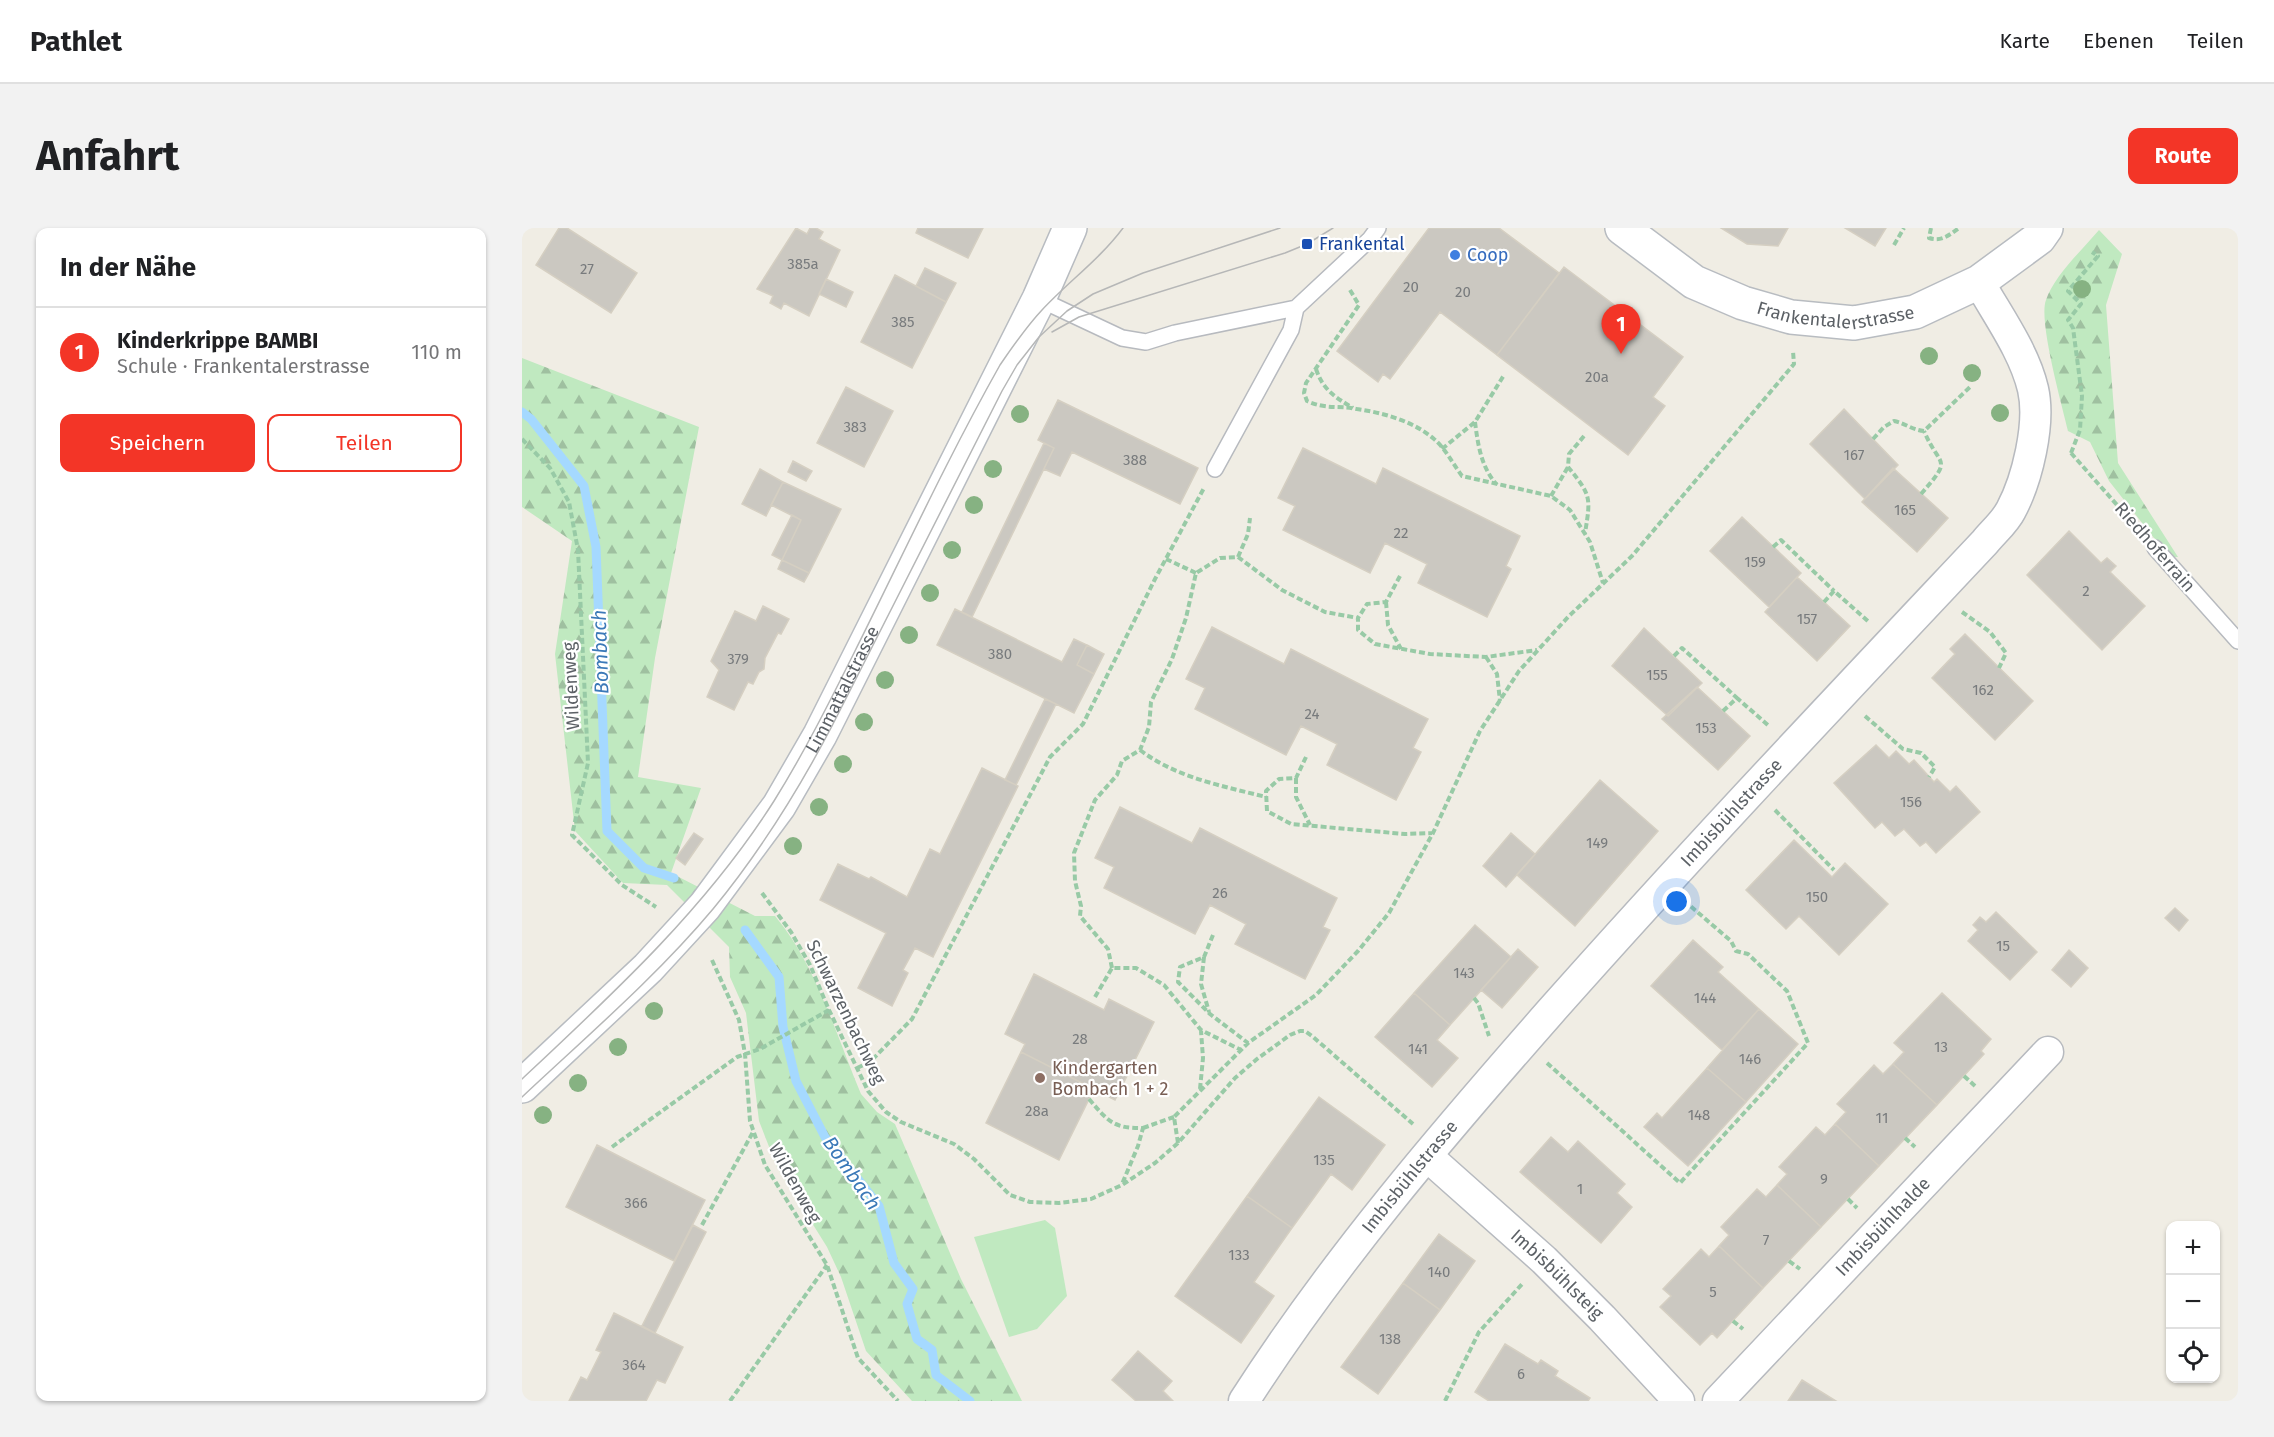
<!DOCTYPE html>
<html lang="de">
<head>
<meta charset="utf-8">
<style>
	body { margin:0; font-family:"Fira Sans",sans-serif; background:#f2f2f2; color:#202124 }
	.controls { position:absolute; right:18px; bottom:18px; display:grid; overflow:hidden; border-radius:12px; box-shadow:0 2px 4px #0004 }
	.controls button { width:54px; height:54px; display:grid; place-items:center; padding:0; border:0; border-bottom:2px solid #e0e0e0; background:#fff; color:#202124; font:30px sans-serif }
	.you { position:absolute; left:1155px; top:674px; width:21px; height:21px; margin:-15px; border:4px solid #fff; border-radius:50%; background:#1a73e8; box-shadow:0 0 0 9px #1a73e833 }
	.badge { display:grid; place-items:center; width:39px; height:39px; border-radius:50%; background:#f33527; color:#fff; font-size:20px; font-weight:700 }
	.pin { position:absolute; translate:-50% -50px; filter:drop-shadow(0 2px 3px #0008) }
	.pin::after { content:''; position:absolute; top:32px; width:21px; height:18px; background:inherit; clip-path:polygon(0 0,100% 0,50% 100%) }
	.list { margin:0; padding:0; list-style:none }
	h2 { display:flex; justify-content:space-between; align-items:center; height:78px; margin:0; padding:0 24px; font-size:26px }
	h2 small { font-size:20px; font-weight:400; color:#757577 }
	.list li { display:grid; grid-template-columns:39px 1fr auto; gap:18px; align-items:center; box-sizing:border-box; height:90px; padding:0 24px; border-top:2px solid #e0e0e0 }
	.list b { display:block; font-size:22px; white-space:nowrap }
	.list p { margin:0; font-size:20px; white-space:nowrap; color:#757577 }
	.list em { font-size:20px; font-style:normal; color:#757577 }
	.actions { display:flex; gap:12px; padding:18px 24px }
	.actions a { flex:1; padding:14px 0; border:2px solid #f33527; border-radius:12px; text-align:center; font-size:21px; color:#f33527 }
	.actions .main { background:#f33527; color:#fff }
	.icon { flex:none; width:33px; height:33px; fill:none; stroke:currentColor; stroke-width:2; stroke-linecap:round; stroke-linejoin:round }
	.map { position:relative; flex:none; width:1716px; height:1173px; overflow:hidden; border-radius:12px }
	header { display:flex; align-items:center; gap:36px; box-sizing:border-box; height:84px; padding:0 30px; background:#fff; border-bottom:2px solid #e0e0e0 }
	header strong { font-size:28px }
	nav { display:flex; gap:33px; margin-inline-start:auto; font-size:21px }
	.intro { display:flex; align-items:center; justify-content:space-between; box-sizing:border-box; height:144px; padding:0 36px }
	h1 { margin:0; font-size:42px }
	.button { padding:15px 27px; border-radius:12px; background:#f33527; color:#fff; font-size:21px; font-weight:700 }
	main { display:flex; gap:36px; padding:0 36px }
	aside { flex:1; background:#fff; border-radius:12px; box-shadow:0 2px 4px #0004 }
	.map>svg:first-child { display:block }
</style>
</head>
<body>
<header>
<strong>Pathlet</strong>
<nav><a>Karte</a><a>Ebenen</a><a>Teilen</a></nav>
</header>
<div class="intro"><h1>Anfahrt</h1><a class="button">Route</a></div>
<main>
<aside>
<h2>In der Nähe<small></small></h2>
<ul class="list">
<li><span class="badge">1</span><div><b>Kinderkrippe BAMBI</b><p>Schule · Frankentalerstrasse</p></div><em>110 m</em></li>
</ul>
<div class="actions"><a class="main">Speichern</a><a>Teilen</a></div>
</aside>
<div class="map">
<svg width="1716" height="1173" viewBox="0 0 1716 1173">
	<defs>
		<pattern id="forest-firs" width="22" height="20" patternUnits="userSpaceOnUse" patternTransform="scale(1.5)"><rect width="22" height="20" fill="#c0e9c0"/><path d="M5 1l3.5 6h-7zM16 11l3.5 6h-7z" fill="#9fc0a0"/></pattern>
	</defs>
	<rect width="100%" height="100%" fill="#f0ede4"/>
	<!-- green -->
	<path fill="#c0e9c0" d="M 523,992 L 533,1000 L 545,1068 L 515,1101 L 487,1109 L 452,1009 Z"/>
	<!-- forest -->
	<path fill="url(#forest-firs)" d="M 1577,2 L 1600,26 L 1584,77 L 1596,235 L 1656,329 L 1647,329 L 1587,253 L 1568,214 L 1546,203 C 1540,177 1516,92 1524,72 C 1532,48 1560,22 1577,2 Z
		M 0,130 L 177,199 L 133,430 L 116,549 L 179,560 L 149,645 L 233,688 L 253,688 C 293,735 315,809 339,866 L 355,884 L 373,896 L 439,1051 L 500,1173 L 390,1173 L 344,1123 L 319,1049 L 305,1019 L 255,939 L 237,893 L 224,785 L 208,749 L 207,719 L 145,657 L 101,655 L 53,603 L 33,426 L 50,313 L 0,279 Z"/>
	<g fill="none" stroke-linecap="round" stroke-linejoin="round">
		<!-- stream -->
		<path stroke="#a5d9ff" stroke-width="9" d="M 0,184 L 9,191 L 62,258 L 74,319 L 85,603 L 122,640 L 152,650
			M 223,702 L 257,749 L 261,799 L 274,853 L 303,909 L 357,978 L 372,1035 L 391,1061 L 385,1076 L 395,1111 L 410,1122 L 414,1147 L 448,1173"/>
	</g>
	<!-- building -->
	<path fill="#cbc8c1" stroke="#d5cfc2" stroke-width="1.5" d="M 37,0 L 45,0 L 115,45 L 89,85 L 14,37 Z
		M 274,0 L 285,6 L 288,0 L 294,0 L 301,4 L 297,11 L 318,22 L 287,88 L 262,75 L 259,81 L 248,75 L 251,68 L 235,61 Z
		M 396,0 L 461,0 L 446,30 L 394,5 Z
		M 907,0 L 977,0 L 1037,45 L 975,127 L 918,84 L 868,151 L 861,146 L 856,154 L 815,123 Z
		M 1199,0 L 1266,0 L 1256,18 L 1225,16 Z
		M 1323,0 L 1364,0 L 1353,18 Z
		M 1042,39 L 1161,129 L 1131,169 L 1143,178 L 1106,227 L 975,127 Z
		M 403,40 L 434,55 L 424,74 L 394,58 Z
		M 373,47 L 424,74 L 390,140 L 339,114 Z
		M 304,51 L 331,64 L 324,79 L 297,66 Z
		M 324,159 L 371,183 L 342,239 L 295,215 Z
		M 536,172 L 676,240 L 658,276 L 550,224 L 538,248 L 522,241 L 532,220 L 516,212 Z
		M 1322,181 L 1376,237 L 1343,271 L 1288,216 Z
		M 522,215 L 532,220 L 450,389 L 440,384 Z
		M 781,220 L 854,256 L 861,240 L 998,308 L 984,338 L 989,341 L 965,389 L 896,355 L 905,336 L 863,315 L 848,345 L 761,302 L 773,278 L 756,270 Z
		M 271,233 L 290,243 L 284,253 L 266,244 Z
		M 1371,240 L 1426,290 L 1395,324 L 1340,274 Z
		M 238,241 L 261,254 L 244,288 L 220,276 Z
		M 261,254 L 319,281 L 287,345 L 260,332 L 279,292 L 249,277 Z
		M 270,287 L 279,292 L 260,332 L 250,327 Z
		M 1220,289 L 1279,345 L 1247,379 L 1188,323 Z
		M 1547,303 L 1579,335 L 1585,330 L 1594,338 L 1588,344 L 1623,378 L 1580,422 L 1505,347 Z
		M 260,332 L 287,345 L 282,354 L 256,341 Z
		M 1275,349 L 1328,398 L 1295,433 L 1243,384 Z
		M 241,378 L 267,391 L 259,406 L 256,405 L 243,430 L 242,441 L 237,444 L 231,456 L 226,454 L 212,482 L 185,469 L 197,442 L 189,433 L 213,383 L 234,393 Z
		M 433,381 L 540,434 L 552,411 L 565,417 L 555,437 L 572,446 L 552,485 L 415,417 Z
		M 690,399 L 762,436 L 769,421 L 906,491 L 891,520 L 899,524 L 874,572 L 805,537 L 815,516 L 779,498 L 764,527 L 673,481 L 683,460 L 664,451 Z
		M 1122,400 L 1180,455 L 1146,488 L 1090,438 Z
		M 1443,406 L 1511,473 L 1473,512 L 1410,450 L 1433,426 L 1428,421 Z
		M 565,417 L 582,426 L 572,446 L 555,437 Z
		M 1175,459 L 1228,508 L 1196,542 L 1140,491 Z
		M 523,471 L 534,476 L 494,557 L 483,552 Z
		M 1354,517 L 1367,530 L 1374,523 L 1387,536 L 1392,532 L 1412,554 L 1415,551 L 1428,564 L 1434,558 L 1458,584 L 1414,625 L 1404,614 L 1398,618 L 1382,601 L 1373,608 L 1360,594 L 1353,600 L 1312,555 Z
		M 460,540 L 496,558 L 411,729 L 393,720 L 381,742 L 386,745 L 370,778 L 336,760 L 364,705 L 298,672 L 316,636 L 347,651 L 349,649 L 385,669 L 408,621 L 418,626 Z
		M 1078,552 L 1136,603 L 1053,698 L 995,647 Z
		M 598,579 L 670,615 L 678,600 L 815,670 L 801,699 L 808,702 L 783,751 L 713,716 L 724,696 L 688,677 L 673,706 L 582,660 L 592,639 L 573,630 Z
		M 172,605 L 181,611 L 163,637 L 154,630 Z
		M 989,605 L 1013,626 L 984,659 L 961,638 Z
		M 1272,612 L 1310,649 L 1323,635 L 1366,676 L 1317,727 L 1277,688 L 1264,701 L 1224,662 Z
		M 1653,680 L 1666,692 L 1657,703 L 1643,690 Z
		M 1474,684 L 1515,724 L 1488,752 L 1446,713 L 1456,702 L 1451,697 L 1458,689 L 1464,694 Z
		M 953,697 L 989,729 L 928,797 L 892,765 Z
		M 1171,712 L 1201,739 L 1196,744 L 1237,781 L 1200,822 L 1129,758 Z
		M 996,721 L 1016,739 L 980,780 L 959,762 Z
		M 1547,722 L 1566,740 L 1549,759 L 1530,742 Z
		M 512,746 L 582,782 L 587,771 L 632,794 L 593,872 L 499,824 L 503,816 L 483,806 Z
		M 892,765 L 928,797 L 915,812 L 936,830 L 910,859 L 853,809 Z
		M 1420,765 L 1469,811 L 1459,823 L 1462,826 L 1415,877 L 1371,836 L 1382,824 L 1372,815 Z
		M 1237,781 L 1276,816 L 1224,874 L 1185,840 Z
		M 499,824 L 572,861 L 537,932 L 464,895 Z
		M 1371,836 L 1415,877 L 1357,938 L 1313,896 L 1324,884 L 1315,876 L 1352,837 L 1361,846 Z
		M 1185,840 L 1224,874 L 1166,938 L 1122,899 L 1135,885 L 1140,890 Z
		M 797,869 L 863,917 L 830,962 L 809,946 L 770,1000 L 725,968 Z
		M 1313,896 L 1357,938 L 1299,999 L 1255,957 L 1265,946 L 1257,939 L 1294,899 L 1303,907 Z
		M 1029,909 L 1046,924 L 1056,913 L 1103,956 L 1095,965 L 1110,979 L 1079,1015 L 998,944 Z
		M 75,917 L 183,972 L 152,1033 L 44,979 Z
		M 1255,957 L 1299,999 L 1241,1060 L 1197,1018 L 1207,1007 L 1199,999 L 1235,961 L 1244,969 Z
		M 725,968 L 770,1000 L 732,1054 L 752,1068 L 719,1115 L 653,1068 Z
		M 171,997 L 184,1004 L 133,1105 L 120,1098 Z
		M 917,1006 L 953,1033 L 918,1082 L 881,1055 Z
		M 1197,1018 L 1241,1060 L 1195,1110 L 1190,1105 L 1178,1117 L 1138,1079 L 1149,1068 L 1141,1061 L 1179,1021 L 1187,1029 Z
		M 881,1055 L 918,1082 L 856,1166 L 819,1139 Z
		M 92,1085 L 161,1119 L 143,1155 L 135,1152 L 124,1173 L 47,1173 L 59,1149 L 65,1152 L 79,1124 L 74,1122 Z
		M 983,1116 L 1016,1136 L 1019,1132 L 1036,1143 L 1033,1148 L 1068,1170 L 1066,1173 L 967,1173 L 953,1164 Z
		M 616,1123 L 650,1153 L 641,1163 L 651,1173 L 614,1173 L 590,1152 Z
		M 1280,1152 L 1314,1173 L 1266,1173 Z"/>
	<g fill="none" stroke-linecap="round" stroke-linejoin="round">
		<defs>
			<path id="service" d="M 517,71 L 600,110 L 624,114 L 653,105 L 774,80 L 848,11 L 856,0
				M 693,241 L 769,102 L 774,80
				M 1633,320 L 1716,413"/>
			<g id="minor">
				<path id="s1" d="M 905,928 L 1022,1032 L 1080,1090 L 1157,1173"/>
				<path id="s2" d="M 722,1173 C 811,1034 920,907 1029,783 C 1170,624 1317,469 1463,314 C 1471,304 1483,294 1489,282 C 1505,252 1519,196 1511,161 C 1502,123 1476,88 1457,54"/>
				<path id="s3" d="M 1196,1173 L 1526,824"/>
			</g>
			<g id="secondary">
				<path id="s4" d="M 1100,0 L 1172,54 L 1221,75 L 1269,89 L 1332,95 L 1393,84 L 1457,54 L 1517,10 L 1524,0"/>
				<path id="s5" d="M 0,858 L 126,740 L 183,678 L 257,578 L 298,507 L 517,71 L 548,0"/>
			</g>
		</defs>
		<!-- service casing -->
		<use href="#service" stroke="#b7babf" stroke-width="18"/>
		<!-- minor casing -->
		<use href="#minor" stroke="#b7babf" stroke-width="33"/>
		<!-- secondary casing -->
		<use href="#secondary" stroke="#b8bcc1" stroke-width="36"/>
		<!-- path -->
		<path stroke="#98caa6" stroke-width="4" stroke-dasharray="6 3" stroke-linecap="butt" d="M 1409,0 L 1407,10 C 1420,14 1427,7 1437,0
			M 1372,17 L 1382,0
			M 828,62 L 837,77 L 784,155 L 782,165 L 785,173 C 805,182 816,177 835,181 C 862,185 891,193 912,211 C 923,220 931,236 940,248 L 1029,268 L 1048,282 L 1068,314 L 1081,355
			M 794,141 C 801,162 813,169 831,180
			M 953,194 C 956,217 959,239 975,257
			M 1062,208 L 1047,226 L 1046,239 C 1069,267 1069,269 1063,305
			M 0,211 L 28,240 L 47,274 L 56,322 L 66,535 L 50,607 L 100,657 L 134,679
			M 1351,211 L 1362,199 L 1372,193 C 1383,195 1390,202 1402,203 L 1448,159
			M 920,221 L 953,194 L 982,147
			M 1549,225 L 1558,202 L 1560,168 L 1551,100 L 1546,92 L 1559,76 L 1546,63 L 1576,28 L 1570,24
			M 1549,225 L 1618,303
			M 1399,266 C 1432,228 1418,241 1402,203
			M 1029,268 L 1046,239
			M 1251,319 L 1259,312 L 1312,363
			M 716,329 L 726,306 L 728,290
			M 644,331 L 674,345
			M 878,348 L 864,374 L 845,376 L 836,390 L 836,402 L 853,416 L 908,426 L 964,429 L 1015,422
			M 864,374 L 866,397 L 879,421
			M 1302,374 L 1312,363 L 1347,394
			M 1440,384 L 1468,404 L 1484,425 L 1477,440
			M 1152,428 L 1160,420 L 1215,470
			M 964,429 L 975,446 L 978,473
			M 1201,483 L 1215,470 L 1247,498
			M 1343,488 L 1381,521 L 1399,525 L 1413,539 L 1407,549
			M 618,522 C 655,550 701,558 744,569
			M 784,529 L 774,550 L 757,551 L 744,563 L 745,583 L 769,596 L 883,606 L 910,605
			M 774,550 L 774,569 L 788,597
			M 1253,582 L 1312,642
			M 240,665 L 269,704 L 288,737 L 307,782 L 346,863 L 364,884 L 379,894 L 432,916 L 452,931 L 488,967 L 508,974 L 537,975 L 569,971 L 600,957 L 633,935 L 656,915 L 713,850 L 735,831 L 768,807 L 778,803 L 783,803 L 790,808 L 891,896
			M 691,707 L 682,729 L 658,739 L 656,754 L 688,786 L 726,815
			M 682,729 L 679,756 L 687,784
			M 190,732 L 217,792 L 223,826 L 228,893 L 243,937 L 305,1037 L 336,1130 L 376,1173
			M 590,740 L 586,721 L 558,688 L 559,678 L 553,653 L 552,625 L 573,572 L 595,547 L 600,533 L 618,522 L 627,499 L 629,474 L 650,431 L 664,390 L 674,345 L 698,330 L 716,329 L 760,362 L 803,384 L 836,390
			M 573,769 L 590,740 L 614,740 L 642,757 L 679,802 L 719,822
			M 952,770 L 956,775 L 967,808
			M 1025,835 L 1158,955 L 1286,815 L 1265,763 L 1226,726 L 1214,723 L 1209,713 L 1166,676
			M 335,840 L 348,834 L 390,791 L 528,529 L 561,496 L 633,351 L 682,260
			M 1442,848 L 1453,858
			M 678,861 L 681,830 L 679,803
			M 567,871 C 585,892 591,901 621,900 L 616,918 L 600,956
			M 621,900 L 652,889
			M 1383,910 L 1393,919
			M 656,915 L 652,889 L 726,815 L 794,767 L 836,723 L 867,685 L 911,605 L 958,503 L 997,443 L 1046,389 L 1110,328 L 1272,136 L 1271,123
			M 90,919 L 215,829 L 238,821 L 307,782
			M 1326,971 L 1335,980
			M 180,997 L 231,904
			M 1267,1033 L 1278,1041
			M 1211,1093 L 1221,1101
			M 208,1173 L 305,1037
			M 923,1173 L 957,1104 L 1001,1055"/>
		<!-- service -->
		<use href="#service" stroke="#fff" stroke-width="15"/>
		<!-- minor -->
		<use href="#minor" stroke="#fff" stroke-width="30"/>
		<!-- secondary -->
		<use href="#secondary" stroke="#fff" stroke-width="33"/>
		<!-- tram -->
		<path stroke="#b6b7b7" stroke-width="1.5" d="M 530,104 L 557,89 L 763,25 L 785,16 L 811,0
			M 0,851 C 92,765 184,680 252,573 C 282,525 307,475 332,425 C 380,329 425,231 478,137 C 491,118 504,99 520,82 C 546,54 578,31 601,0
			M 0,869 C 65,808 134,749 191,681 C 238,624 276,563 310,498 L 480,163 L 495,137 L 517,109 L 545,83 L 571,66 L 621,45 L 758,0"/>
	</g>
	<!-- trees -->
	<g fill="#86b282">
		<circle cx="1560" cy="61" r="9"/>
		<circle cx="1407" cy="128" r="9"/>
		<circle cx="1450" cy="145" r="9"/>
		<circle cx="1478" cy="185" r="9"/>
		<circle cx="498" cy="186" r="9"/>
		<circle cx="471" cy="241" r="9"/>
		<circle cx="452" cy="277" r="9"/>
		<circle cx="430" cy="322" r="9"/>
		<circle cx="408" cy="365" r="9"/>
		<circle cx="387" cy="407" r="9"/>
		<circle cx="363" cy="452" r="9"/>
		<circle cx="342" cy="494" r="9"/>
		<circle cx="321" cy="536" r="9"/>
		<circle cx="297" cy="579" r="9"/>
		<circle cx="271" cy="618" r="9"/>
		<circle cx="132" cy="783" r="9"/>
		<circle cx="96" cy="819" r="9"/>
		<circle cx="56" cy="855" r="9"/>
		<circle cx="21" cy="887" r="9"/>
	</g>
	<!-- markers -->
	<rect fill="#1a4fb4" stroke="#fff" stroke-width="2" x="779" y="10" width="12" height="12" rx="3"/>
	<circle fill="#3f7fe0" stroke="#fff" stroke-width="2" cx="933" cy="27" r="6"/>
	<circle fill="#8d6e63" stroke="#fff" stroke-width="2" cx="518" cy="850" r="6"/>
	<g text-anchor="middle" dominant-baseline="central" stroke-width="4.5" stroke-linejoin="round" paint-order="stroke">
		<!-- number labels -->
		<g font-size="15" fill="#787b7d">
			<text x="281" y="36">385a</text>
			<text x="65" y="41">27</text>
			<text x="889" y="59">20</text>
			<text x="941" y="64">20</text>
			<text x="381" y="94">385</text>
			<text x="1075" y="149">20a</text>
			<text x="333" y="199">383</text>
			<text x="1332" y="227">167</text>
			<text x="613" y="232">388</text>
			<text x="1383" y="282">165</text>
			<text x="879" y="305">22</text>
			<text x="1233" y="334">159</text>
			<text x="1564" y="363">2</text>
			<text x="1285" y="391">157</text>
			<text x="478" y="426">380</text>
			<text x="216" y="431">379</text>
			<text x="1135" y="447">155</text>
			<text x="1461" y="462">162</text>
			<text x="790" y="486">24</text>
			<text x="1184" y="500">153</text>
			<text x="1389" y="574">156</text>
			<text x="1075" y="615">149</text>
			<text x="698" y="665">26</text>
			<text x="1295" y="669">150</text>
			<text x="1481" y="718">15</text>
			<text x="942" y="745">143</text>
			<text x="1183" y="770">144</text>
			<text x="558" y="811">28</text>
			<text x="1419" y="819">13</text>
			<text x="896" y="821">141</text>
			<text x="1228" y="831">146</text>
			<text x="515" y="883">28a</text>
			<text x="1177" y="887">148</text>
			<text x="1360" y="890">11</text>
			<text x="802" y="932">135</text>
			<text x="1302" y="951">9</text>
			<text x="1058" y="961">1</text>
			<text x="114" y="975">366</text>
			<text x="1244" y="1012">7</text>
			<text x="717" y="1027">133</text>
			<text x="917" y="1044">140</text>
			<text x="1191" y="1064">5</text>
			<text x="868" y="1111">138</text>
			<text x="112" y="1137">364</text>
			<text x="999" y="1146">6</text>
		</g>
		<!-- transit labels -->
		<g font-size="18" fill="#164399" stroke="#fff" text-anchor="start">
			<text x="797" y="16">Frankental</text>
		</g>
		<!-- shop labels -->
		<g font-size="18" fill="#366cbe" stroke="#fff" text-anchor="start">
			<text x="945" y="27">Coop</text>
		</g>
		<!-- street labels -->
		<g font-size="18" fill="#5c6166" stroke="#fff">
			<text stroke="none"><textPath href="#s4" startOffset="238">Frankentalerstrasse</textPath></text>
			<text transform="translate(1633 319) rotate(49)">Riedhoferrain</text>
			<text transform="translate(49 458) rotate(-93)">Wildenweg</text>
			<text stroke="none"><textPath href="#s5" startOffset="514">Limmattalstrasse</textPath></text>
			<text stroke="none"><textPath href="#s2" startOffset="765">Imbisbühlstrasse</textPath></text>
			<text transform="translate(324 784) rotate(64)">Schwarzenbachweg</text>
			<text stroke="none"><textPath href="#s2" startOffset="279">Imbisbühlstrasse</textPath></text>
			<text transform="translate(273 955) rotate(61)">Wildenweg</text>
			<text stroke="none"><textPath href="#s3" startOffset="240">Imbisbühlhalde</textPath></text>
			<text stroke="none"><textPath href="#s1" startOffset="176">Imbisbühlsteig</textPath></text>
		</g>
		<!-- education labels -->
		<g font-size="18" fill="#785e54" stroke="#fff" text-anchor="start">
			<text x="530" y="840">Kindergarten<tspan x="530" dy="21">Bombach 1 + 2</tspan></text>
		</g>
		<!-- water labels -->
		<g font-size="20" font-style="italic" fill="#3b79b8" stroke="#fff">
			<text transform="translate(78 424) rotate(-92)">Bombach</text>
			<text transform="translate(330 945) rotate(55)">Bombach</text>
		</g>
	</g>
</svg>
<div class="controls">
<button>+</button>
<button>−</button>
<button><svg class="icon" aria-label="locate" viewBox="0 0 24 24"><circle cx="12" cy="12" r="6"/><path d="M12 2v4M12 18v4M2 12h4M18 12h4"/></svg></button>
</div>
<div class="you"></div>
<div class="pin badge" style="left:1099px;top:126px">1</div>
</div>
</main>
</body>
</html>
